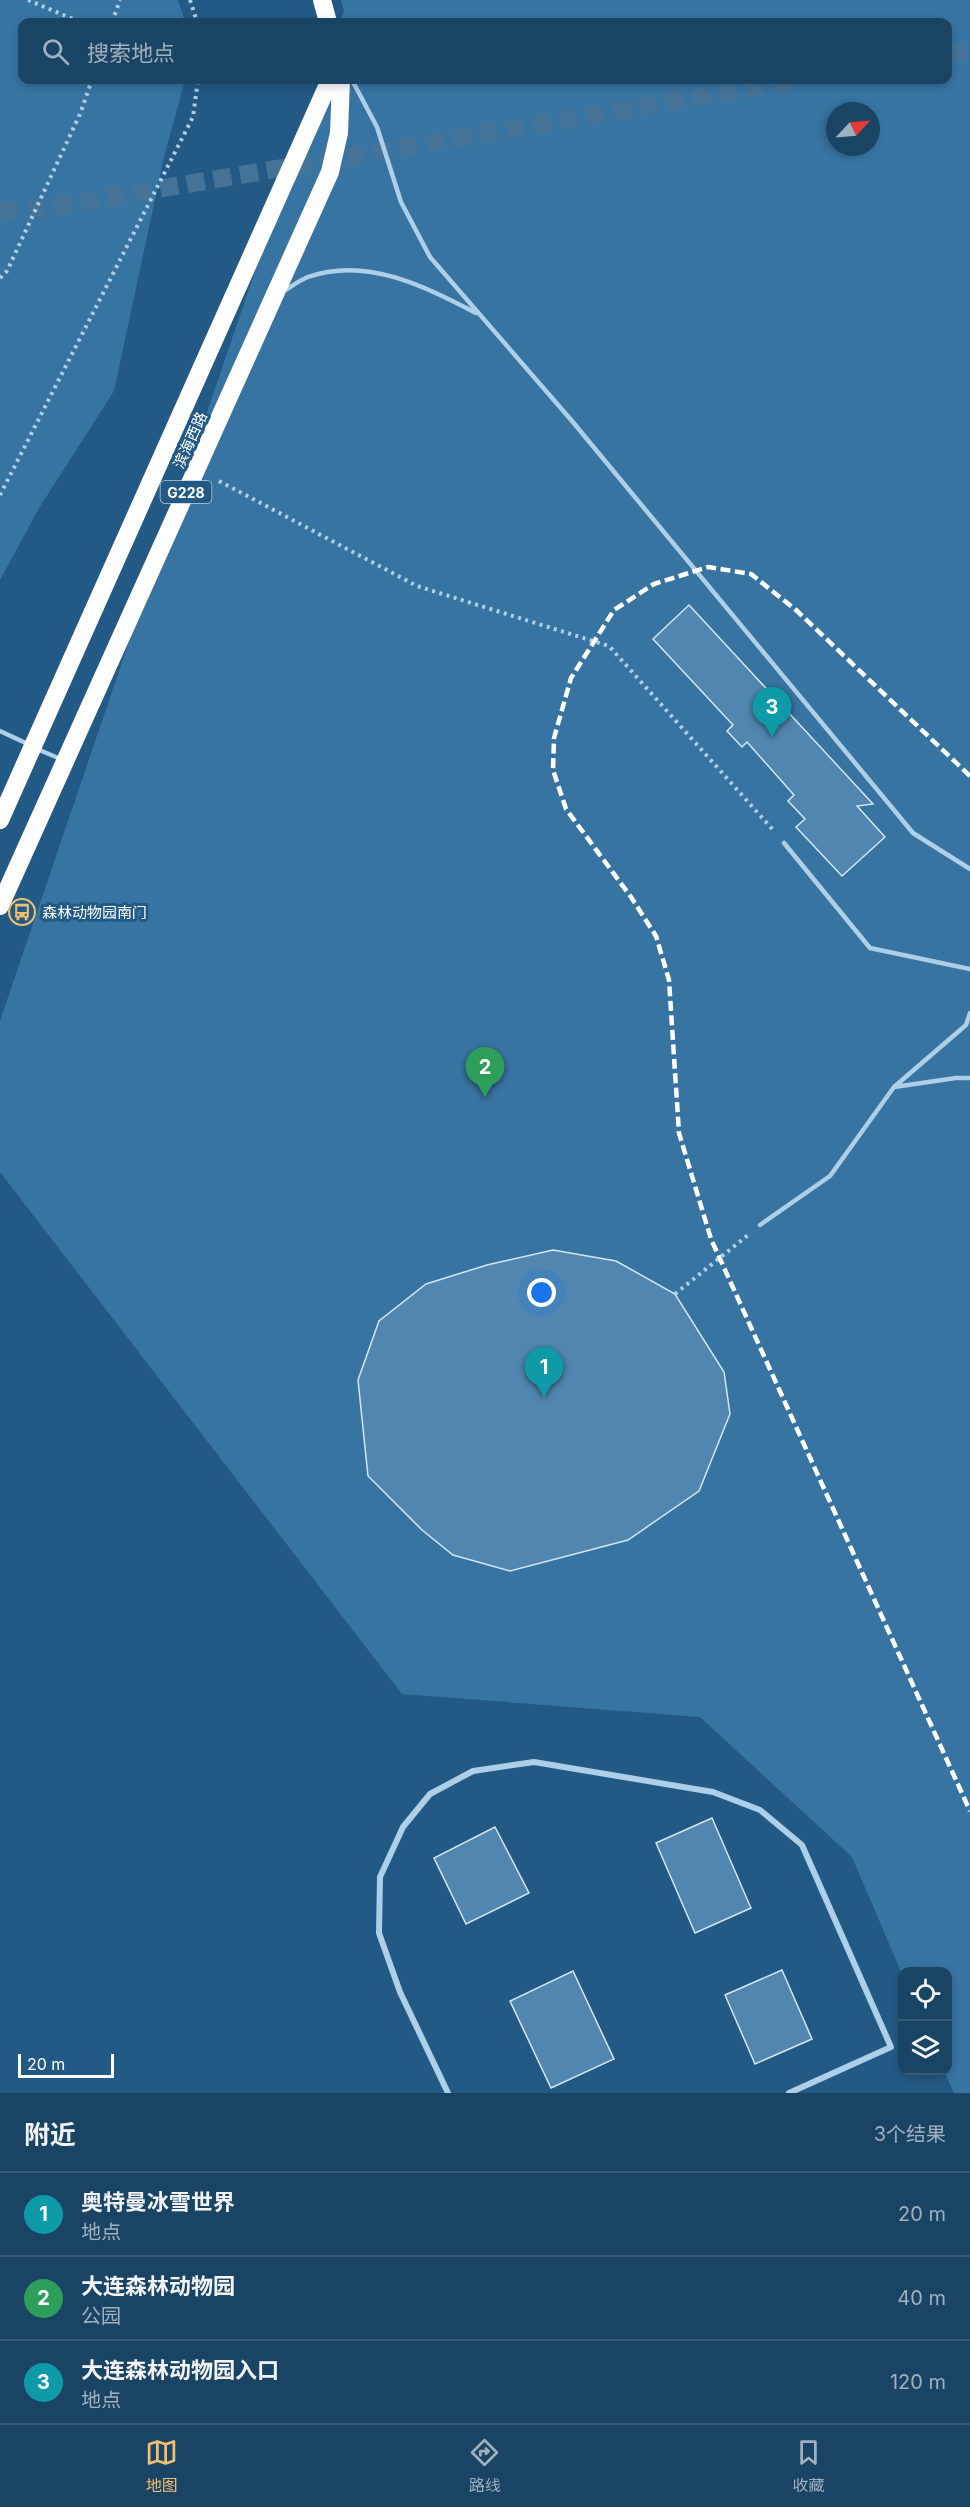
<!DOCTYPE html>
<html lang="zh">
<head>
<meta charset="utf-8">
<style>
	body { margin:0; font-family:Inter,"Noto Sans SC",sans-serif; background:#234b6a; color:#f1f3f6 }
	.controls { position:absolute; right:18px; bottom:18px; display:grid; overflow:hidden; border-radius:12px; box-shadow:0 3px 9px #0003 }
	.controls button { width:54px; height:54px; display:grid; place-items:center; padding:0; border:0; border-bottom:2px solid #385c78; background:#1a4464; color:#f1f3f6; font:30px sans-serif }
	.compass { position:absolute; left:826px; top:102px; width:54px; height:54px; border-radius:50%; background:#1a4464; box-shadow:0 3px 9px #0003; rotate:64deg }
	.scale { position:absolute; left:18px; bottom:15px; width:96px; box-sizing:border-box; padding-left:6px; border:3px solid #fff; border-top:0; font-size:16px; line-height:21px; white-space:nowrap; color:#fff; -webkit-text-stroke:4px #235a85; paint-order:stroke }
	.you { position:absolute; left:542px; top:1293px; width:21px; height:21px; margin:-15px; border:4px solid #fff; border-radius:50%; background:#1a73e8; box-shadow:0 0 0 9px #1a73e833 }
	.badge { display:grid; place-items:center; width:39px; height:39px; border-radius:50%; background:#f3be70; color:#fff; font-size:20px; font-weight:700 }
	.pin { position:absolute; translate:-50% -50px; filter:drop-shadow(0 2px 3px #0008) }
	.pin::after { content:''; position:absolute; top:32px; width:21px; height:18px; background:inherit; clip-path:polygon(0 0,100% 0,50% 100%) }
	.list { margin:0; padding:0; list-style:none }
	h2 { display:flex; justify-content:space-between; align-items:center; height:78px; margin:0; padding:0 24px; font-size:26px }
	h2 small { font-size:20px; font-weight:400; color:#9fb0bf }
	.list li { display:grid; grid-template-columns:39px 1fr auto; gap:18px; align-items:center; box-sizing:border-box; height:84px; padding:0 24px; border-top:2px solid #385c78 }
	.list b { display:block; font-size:22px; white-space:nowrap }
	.list p { margin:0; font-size:20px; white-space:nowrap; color:#9fb0bf }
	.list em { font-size:20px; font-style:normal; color:#9fb0bf }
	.icon { flex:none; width:33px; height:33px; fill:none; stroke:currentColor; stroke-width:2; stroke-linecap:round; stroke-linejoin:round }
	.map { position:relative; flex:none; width:970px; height:2093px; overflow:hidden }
	.search { position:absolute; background:#1a4464; box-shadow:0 3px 9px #0003; left:18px; right:18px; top:18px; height:66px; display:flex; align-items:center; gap:15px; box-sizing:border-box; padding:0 21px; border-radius:12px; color:#9fb0bf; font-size:22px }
	.sheet { height:330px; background:#1a4464 }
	nav { display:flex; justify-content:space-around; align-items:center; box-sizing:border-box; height:84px; border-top:2px solid #385c78; background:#1a4464; font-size:16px; color:#9fb0bf }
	nav a { display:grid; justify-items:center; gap:3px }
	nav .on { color:#f3be70 }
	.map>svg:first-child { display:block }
</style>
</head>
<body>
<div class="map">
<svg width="970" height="2093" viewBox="0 0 970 2093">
	<rect width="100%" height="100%" fill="#235a85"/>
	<!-- green -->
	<path fill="#3874a2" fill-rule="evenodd" d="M 0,0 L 178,0 L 185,22 L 22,22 L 22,80 L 185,80 L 164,157 L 114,391 L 39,508 L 0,580 Z
		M 341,0 L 970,0 L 970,2093 L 954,2093 L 944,2071 L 948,2070 L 948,1972 L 902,1972 L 902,1974 L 852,1857 L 700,1717 L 402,1694 L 0,1172 L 0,1021 L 320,80 L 948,80 L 948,22 L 340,22 L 344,11 ZM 835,111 L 871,111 L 871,147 L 835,147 Z"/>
	<!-- building -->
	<path fill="#5086af" stroke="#d1e7f7" stroke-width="1.5" d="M 689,605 L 873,804 L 857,806 L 885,837 L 842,876 L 796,827 L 805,819 L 788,801 L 794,795 L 747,742 L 742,747 L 727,731 L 733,725 L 653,639 Z
		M 553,1250 L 616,1261 L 675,1294 L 724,1372 L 730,1414 L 699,1491 L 628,1540 L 510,1571 L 453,1555 L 422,1530 L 368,1476 L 358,1380 L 379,1321 L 426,1284 L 487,1265 Z
		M 712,1818 L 751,1908 L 695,1933 L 656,1843 Z
		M 495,1827 L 529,1893 L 466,1924 L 434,1858 Z
		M 782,1970 L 812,2039 L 755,2064 L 725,1995 Z
		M 573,1971 L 614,2059 L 551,2088 L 510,2001 Z"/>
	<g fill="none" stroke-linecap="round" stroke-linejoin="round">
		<!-- highway-tunnel -->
		<path stroke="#447397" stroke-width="18" stroke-dasharray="18 9" stroke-linecap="butt" d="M 948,54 L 970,49
			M 0,211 L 47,208 L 800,80"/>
		<!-- path -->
		<path stroke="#adcfe8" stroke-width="4" stroke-dasharray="3 4.5" stroke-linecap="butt" d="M 28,0 L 80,22
			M 190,0 L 197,22
			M 112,22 L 120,0
			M 0,278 L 7,271 L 80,114 L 92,80
			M 219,481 L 417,586 L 609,646 L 774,831
			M 0,495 L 193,117 L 198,80
			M 675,1294 L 748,1235"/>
		<!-- lane -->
		<path stroke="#adcfe8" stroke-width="4.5" d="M 352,80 L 377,127 L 401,202 L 430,257 L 572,421 L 913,833 L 970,869
			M 284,291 C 292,286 300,280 308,277 C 366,256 426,287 476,313
			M 0,731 L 30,745
			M 37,749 L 63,760
			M 784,843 L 870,948 L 970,969
			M 894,1087 L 956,1078 L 970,1078
			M 760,1225 L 830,1176 L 894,1087 L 966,1025 L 970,1013"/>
		<!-- street -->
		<path stroke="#adcfe8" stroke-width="6" d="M 448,2093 L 400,1992 L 379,1933 L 380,1877 L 403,1827 L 430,1794 L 473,1771 L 534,1762 L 713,1792 L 760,1810 L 802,1845 L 891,2047 L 789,2093"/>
		<!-- highway -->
		<path stroke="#fff" stroke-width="18" d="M 322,0 L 328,22
			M 0,820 L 330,80
			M 0,906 L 330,172 L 339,133 L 341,80"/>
		<!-- rail -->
		<path stroke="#fff" stroke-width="4.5" stroke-dasharray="10 4.5" stroke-linecap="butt" d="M 970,776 L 796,610 L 751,574 L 708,567 L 654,584 L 614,610 L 571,678 L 554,738 L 553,770 L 566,809 L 631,897 L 656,936 L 669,980 L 679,1133 L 711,1239 L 970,1811"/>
	</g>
	<!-- icons -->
	<defs>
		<symbol id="bus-ring" viewBox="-11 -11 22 22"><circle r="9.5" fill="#235a85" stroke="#f3be70" stroke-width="1.5"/><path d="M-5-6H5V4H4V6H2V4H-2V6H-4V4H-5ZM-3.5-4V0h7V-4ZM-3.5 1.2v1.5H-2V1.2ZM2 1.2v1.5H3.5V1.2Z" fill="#f3be70"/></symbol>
	</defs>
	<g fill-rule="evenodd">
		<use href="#bus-ring" x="7" y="897" width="30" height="30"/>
	</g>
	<g text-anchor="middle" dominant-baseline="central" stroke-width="6" stroke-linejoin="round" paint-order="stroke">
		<!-- shield labels -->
		<rect fill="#235a85" stroke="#bdceda" stroke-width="1.5" x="160.5" y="481" width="51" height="22" rx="4.5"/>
		<g font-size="14" font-weight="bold" fill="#fff">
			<text x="186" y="492">G228</text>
		</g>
		<!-- street labels -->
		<g font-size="15" fill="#fff" stroke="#235a85">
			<text transform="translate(190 440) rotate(-66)">滨海西路</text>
		</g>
		<!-- poi labels -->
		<g font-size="15" fill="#fff" stroke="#235a85" text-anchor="start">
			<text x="42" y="912">森林动物园南门</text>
		</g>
	</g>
</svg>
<div class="controls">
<button><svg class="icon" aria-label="locate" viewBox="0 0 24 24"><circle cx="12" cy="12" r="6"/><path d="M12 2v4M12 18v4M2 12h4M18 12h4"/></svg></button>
<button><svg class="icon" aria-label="layers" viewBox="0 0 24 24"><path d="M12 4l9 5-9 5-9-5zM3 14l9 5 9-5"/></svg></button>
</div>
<svg class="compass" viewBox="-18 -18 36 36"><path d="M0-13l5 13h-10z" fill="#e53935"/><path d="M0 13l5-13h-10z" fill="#9fb0bf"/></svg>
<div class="scale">20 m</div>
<div class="you"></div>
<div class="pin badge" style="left:544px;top:1397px;background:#0f9aa8">1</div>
<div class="pin badge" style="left:485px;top:1097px;background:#2e9e5b">2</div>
<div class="pin badge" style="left:772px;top:737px;background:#0f9aa8">3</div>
<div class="search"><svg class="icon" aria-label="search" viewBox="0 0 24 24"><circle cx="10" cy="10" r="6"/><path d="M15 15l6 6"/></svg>搜索地点</div>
</div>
<section class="sheet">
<h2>附近<small>3个结果</small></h2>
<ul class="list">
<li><span class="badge" style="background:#0f9aa8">1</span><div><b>奥特曼冰雪世界</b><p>地点</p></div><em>20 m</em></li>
<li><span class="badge" style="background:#2e9e5b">2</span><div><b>大连森林动物园</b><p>公园</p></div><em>40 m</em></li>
<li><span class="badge" style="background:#0f9aa8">3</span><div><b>大连森林动物园入口</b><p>地点</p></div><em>120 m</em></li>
</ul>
</section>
<nav>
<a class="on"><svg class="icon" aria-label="map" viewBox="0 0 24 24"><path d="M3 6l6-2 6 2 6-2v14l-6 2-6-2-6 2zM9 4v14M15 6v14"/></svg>地图</a>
<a><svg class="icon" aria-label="directions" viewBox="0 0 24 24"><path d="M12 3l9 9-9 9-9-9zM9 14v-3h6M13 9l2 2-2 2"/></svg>路线</a>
<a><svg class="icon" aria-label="saved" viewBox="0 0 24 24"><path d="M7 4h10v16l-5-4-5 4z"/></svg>收藏</a>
</nav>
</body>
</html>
